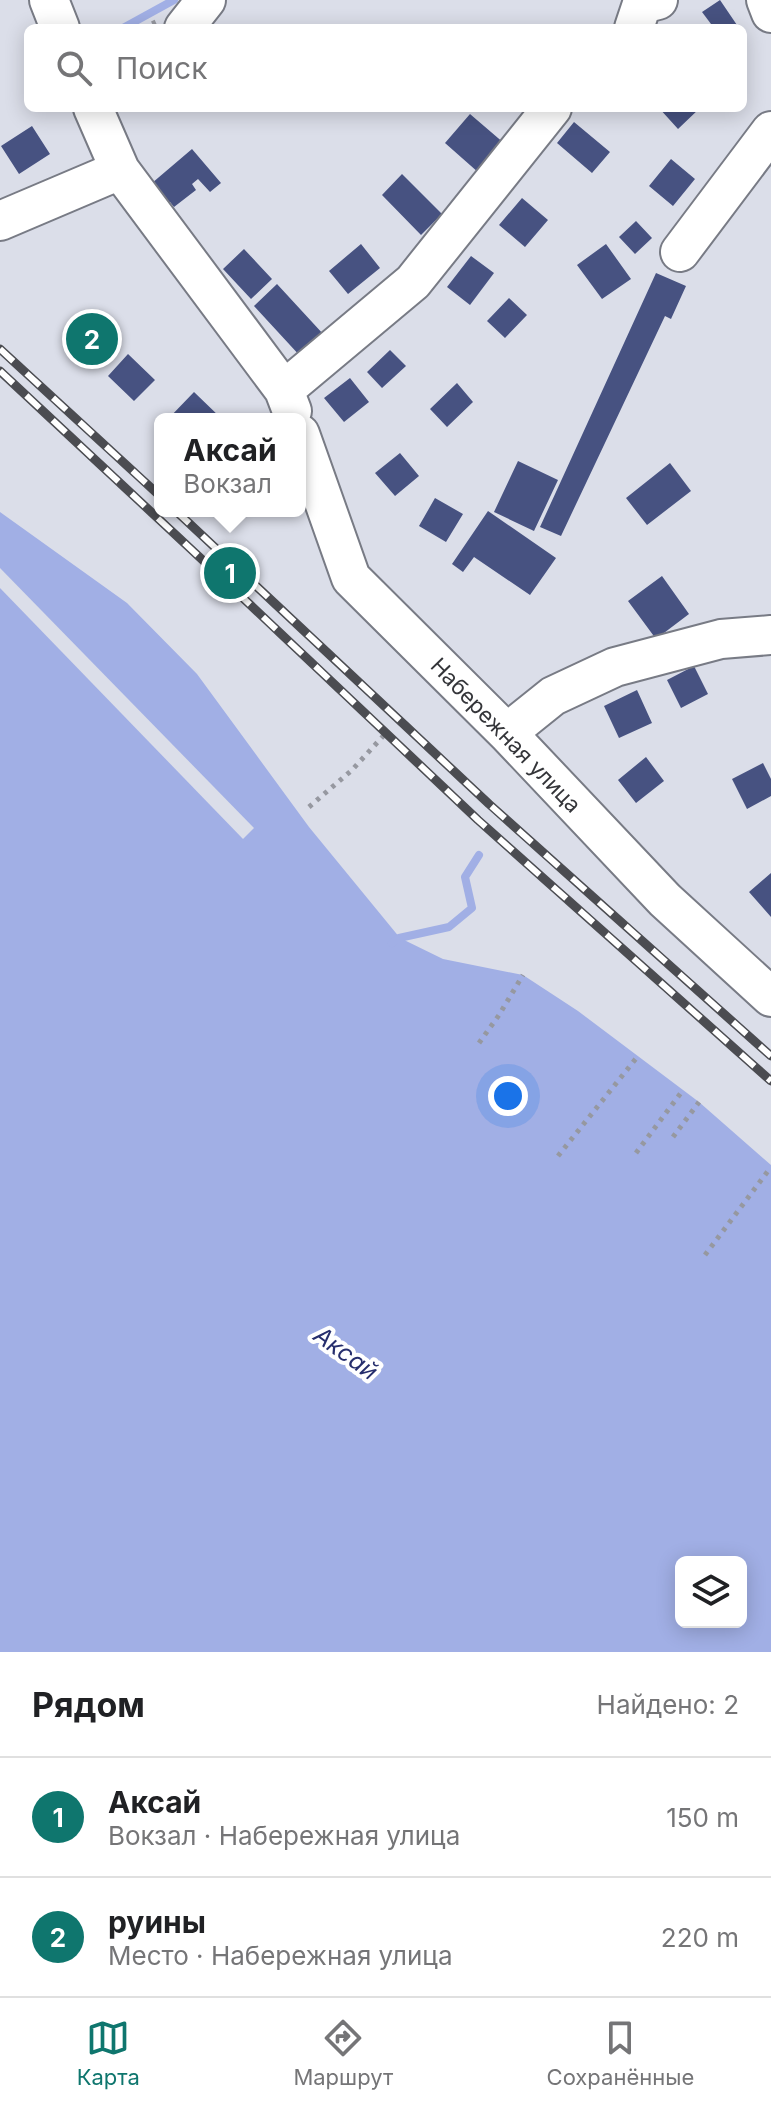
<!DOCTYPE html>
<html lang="ru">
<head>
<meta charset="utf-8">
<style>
	body { margin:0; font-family:Inter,sans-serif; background:#f6f6f6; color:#202124 }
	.controls { position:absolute; right:24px; bottom:24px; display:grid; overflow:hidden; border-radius:12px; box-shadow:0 4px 20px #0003 }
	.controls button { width:72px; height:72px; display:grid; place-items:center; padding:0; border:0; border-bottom:2px solid #e0e0e0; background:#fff; color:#202124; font:40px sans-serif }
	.you { position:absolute; left:508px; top:1096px; width:28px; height:28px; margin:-20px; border:6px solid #fff; border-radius:50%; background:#1a73e8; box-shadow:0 0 0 12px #1a73e833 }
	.badge { display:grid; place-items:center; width:52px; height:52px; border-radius:50%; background:#0f766e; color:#fff; font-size:26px; font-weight:700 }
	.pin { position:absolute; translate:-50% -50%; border:4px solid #fff; box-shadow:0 2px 8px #0006 }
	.popup { position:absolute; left:154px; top:413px; width:152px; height:104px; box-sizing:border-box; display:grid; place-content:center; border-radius:12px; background:#fff; filter:drop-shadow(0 2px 6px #0005); font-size:26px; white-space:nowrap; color:#757577 }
	.popup b { font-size:30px; color:#202124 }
	.popup::after { content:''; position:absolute; left:50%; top:100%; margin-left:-16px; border:16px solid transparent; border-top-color:#fff }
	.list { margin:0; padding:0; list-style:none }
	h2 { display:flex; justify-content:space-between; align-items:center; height:104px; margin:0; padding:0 32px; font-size:34px }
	h2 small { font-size:26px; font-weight:400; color:#757577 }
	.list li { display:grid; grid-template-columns:52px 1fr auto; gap:24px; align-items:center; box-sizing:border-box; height:120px; padding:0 32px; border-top:2px solid #e0e0e0 }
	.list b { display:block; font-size:30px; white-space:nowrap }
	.list p { margin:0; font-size:26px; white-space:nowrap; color:#757577 }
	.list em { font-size:26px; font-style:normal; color:#757577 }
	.icon { flex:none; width:44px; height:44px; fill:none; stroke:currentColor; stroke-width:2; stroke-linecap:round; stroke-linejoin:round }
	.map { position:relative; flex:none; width:771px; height:1652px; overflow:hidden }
	.search { position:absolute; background:#fff; box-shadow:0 4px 20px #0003; left:24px; right:24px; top:24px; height:88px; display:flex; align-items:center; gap:20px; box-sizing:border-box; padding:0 28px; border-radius:12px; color:#757577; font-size:30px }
	.sheet { height:344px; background:#fff }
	nav { display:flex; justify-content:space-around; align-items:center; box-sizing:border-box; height:112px; border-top:2px solid #e0e0e0; background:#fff; font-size:22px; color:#757577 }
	nav a { display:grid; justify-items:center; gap:4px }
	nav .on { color:#0f766e }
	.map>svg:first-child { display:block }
</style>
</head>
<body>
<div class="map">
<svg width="771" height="1652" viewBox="0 0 771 1652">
	<rect width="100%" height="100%" fill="#dbdee9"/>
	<!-- water -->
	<path fill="#a1afe5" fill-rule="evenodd" d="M 0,512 L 127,603 L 197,674 L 309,827 L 400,938 L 443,959 L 523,975 L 578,1011 L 699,1102 L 771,1165 L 771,1652 L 0,1652 ZM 681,1562 L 741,1562 L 741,1622 L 681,1622 Z"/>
	<!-- pier -->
	<path fill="#dbdee9" d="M 0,568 L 254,828 L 243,839 L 0,588 Z"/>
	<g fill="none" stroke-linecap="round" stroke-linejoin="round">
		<!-- stream -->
		<path stroke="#a1afe5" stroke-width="8" d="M 123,28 L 174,0
			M 392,943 L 399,938 L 449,927 L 472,908 L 465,877 L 479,855"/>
	</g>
	<!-- building -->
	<path fill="#475281" d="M 720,0 L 739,28 L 714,28 L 702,12 Z
		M 659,108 L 700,108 L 678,129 Z
		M 470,114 L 505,144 L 479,173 L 445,143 Z
		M 574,122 L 610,152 L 592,173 L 557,143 Z
		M 32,126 L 50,154 L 19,174 L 1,146 Z
		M 192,149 L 221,183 L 210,192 L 198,179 L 192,184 L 196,190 L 174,207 L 170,202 L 161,209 L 145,189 Z
		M 671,159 L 695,179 L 673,206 L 649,186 Z
		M 402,174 L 442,214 L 421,235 L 382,195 Z
		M 522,198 L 548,220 L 525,247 L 499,225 Z
		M 636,221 L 652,238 L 635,254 L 619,237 Z
		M 361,244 L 380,268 L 348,294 L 329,271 Z
		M 606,244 L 631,279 L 602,299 L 577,265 Z
		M 244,249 L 272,279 L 251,299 L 223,269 Z
		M 471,256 L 494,273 L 470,305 L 447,287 Z
		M 656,273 L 686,286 L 671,319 L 665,316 L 561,536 L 540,527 Z
		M 277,284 L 324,335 L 301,357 L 254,306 Z
		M 509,298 L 527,315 L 505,338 L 487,321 Z
		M 87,314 L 117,346 L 98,364 L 68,333 Z
		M 390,350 L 406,366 L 382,388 L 367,372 Z
		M 128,354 L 155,380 L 134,401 L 108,376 Z
		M 350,378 L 369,402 L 344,422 L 324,398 Z
		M 457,383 L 473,402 L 447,427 L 430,409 Z
		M 194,392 L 222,419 L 168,419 Z
		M 400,453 L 419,476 L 395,496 L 375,473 Z
		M 518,461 L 558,480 L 534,531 L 494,512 Z
		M 670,463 L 691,491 L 647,525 L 626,498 Z
		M 435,498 L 463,514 L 446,542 L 419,526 Z
		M 488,511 L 556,558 L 530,595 L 474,557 L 463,572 L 452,564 Z
		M 662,576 L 689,614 L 656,639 L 628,601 Z
		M 694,666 L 708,694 L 681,708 L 667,680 Z
		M 637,690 L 652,723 L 619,738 L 604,706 Z
		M 646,757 L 664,781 L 636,803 L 618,780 Z
		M 763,763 L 771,779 L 771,796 L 747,809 L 732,779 Z
		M 771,873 L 771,917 L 749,892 Z"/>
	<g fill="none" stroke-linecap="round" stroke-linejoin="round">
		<defs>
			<path id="minor" d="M 49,0 L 60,28
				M 766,0 L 771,13
				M 184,28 L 206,0
				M 634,28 L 642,4 L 658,0
				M 93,108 L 120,170 L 284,390 L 292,411
				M 0,221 L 120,170
				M 680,252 L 771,131
				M 284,390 L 413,282 L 552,108
				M 300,434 L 351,578 L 507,733 L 665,900 L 771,997
				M 507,733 L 553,696 L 615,667 L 721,639 L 771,635"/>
		</defs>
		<!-- minor casing -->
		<use href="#minor" stroke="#787b85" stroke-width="42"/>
		<!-- path -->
		<path stroke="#9698a0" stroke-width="5" stroke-dasharray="4 6" stroke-linecap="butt" d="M 143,28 L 156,22
			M 309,807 L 352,770 L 386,733
			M 479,1043 L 499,1015 L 523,975
			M 673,1137 L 699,1102
			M 636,1153 L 683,1090
			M 558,1156 L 638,1056
			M 705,1255 L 771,1167"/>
		<!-- minor -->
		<use href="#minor" stroke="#fff" stroke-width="38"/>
		<defs>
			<path id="rail" d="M 0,349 L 160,496
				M 0,371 L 224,580 L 478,820 L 771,1081
				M 176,511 L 489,804 L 771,1056"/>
		</defs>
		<!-- rail casing -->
		<use href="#rail" stroke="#4b4c51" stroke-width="9"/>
		<!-- rail -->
		<use href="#rail" stroke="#fff" stroke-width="6" stroke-dasharray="18" stroke-linecap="butt"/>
	</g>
	<g text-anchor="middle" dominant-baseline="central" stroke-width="8" stroke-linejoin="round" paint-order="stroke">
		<!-- street labels -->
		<g font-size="22" fill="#343539" stroke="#fff">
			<text transform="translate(506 735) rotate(46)">Набережная улица</text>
		</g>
		<!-- water labels -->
		<g font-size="24" font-style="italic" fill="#262e6d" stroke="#fff">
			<text transform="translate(346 1353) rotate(36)">Аксай</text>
		</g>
	</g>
</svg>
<div class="controls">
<button><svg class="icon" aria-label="layers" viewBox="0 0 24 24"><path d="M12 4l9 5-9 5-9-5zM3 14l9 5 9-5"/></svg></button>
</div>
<div class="you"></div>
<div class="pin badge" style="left:230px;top:573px">1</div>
<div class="popup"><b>Аксай</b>Вокзал</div>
<div class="pin badge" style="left:92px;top:339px">2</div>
<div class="search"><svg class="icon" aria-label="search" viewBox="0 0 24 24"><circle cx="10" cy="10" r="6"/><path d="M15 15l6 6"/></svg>Поиск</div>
</div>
<section class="sheet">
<h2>Рядом<small>Найдено: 2</small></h2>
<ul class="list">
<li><span class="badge">1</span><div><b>Аксай</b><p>Вокзал · Набережная улица</p></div><em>150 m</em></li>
<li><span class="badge">2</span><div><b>руины</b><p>Место · Набережная улица</p></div><em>220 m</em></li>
</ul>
</section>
<nav>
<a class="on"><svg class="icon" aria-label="map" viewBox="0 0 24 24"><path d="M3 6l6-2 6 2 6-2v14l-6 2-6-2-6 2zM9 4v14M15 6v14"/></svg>Карта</a>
<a><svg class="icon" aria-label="directions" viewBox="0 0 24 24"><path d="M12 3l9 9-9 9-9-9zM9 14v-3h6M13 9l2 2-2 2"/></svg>Маршрут</a>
<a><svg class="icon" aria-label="saved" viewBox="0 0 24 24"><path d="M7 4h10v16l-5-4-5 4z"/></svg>Сохранённые</a>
</nav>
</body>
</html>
